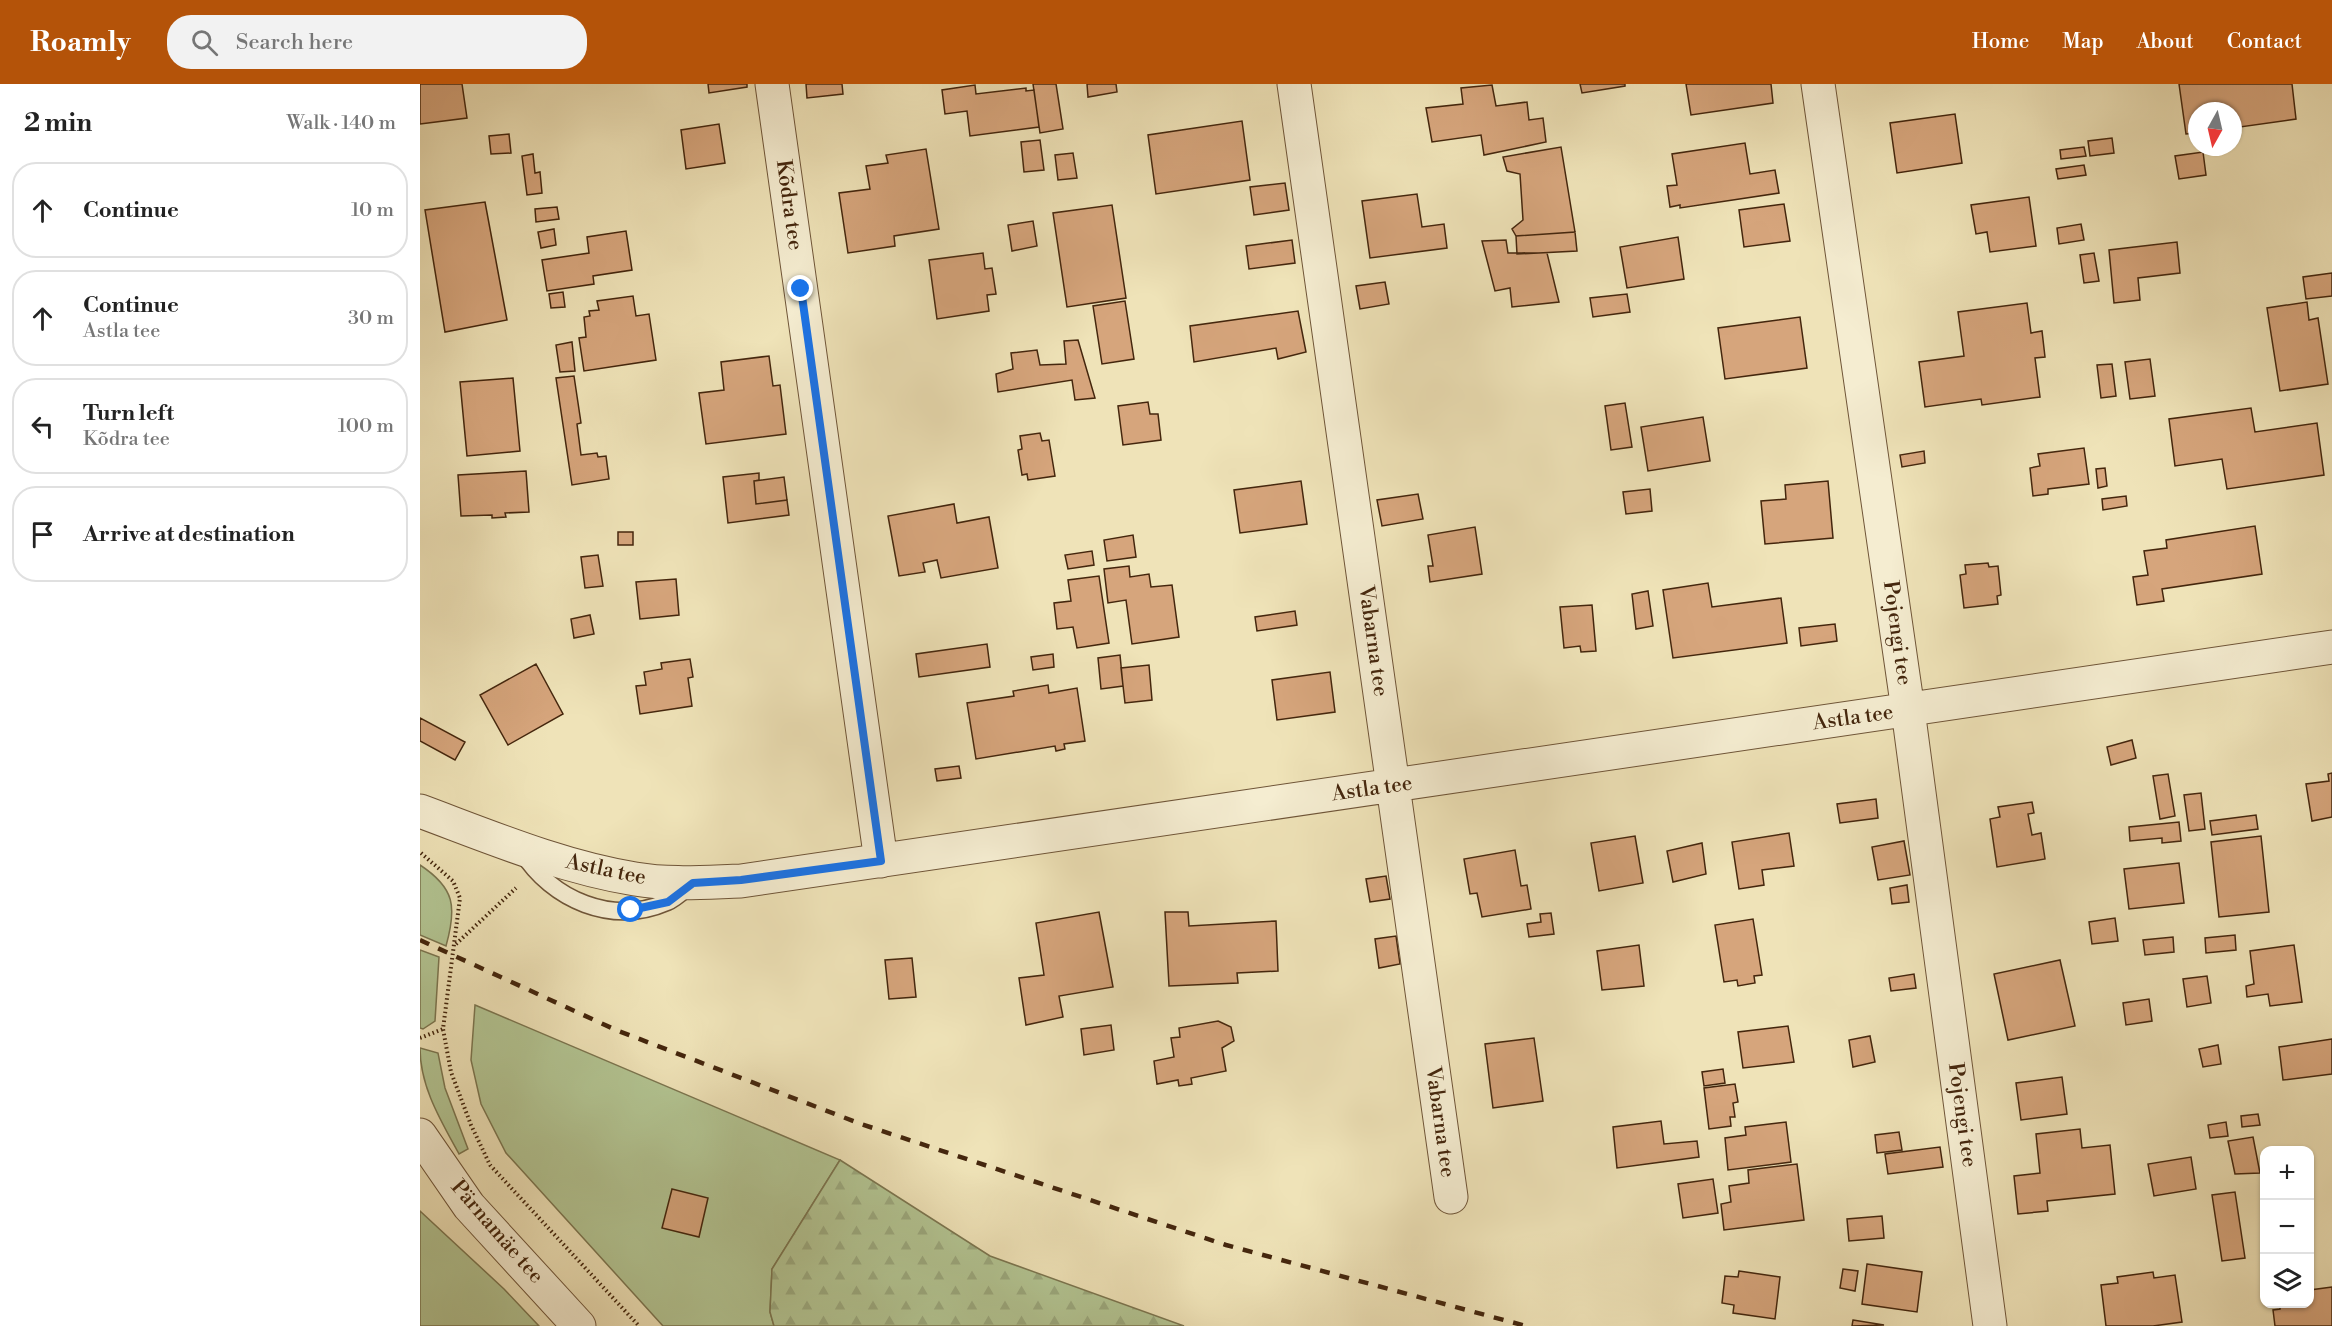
<!DOCTYPE html>
<html lang="en">
<head>
<meta charset="utf-8">
<style>
	body { margin:0; font-family:"Libre Bodoni",serif; background:#f2f2f2; color:#222 }
	.controls { position:absolute; right:18px; bottom:18px; display:grid; overflow:hidden; border-radius:12px; box-shadow:0 2px 4px #0004 }
	.controls button { width:54px; height:54px; display:grid; place-items:center; padding:0; border:0; border-bottom:2px solid #e0e0e0; background:#fff; color:#222; font:30px sans-serif }
	.compass { position:absolute; left:1768px; top:18px; width:54px; height:54px; border-radius:50%; background:#fff; box-shadow:0 2px 4px #0004; rotate:188deg }
	.stop { position:absolute; width:18px; height:18px; margin:-14px; border:4px solid #1a73e8; border-radius:50%; background:#fff }
	.stop.end { background:#1a73e8; border-color:#fff; box-shadow:0 2px 6px #0008 }
	.list { margin:0; padding:0; list-style:none }
	h2 { display:flex; justify-content:space-between; align-items:center; height:78px; margin:0; padding:0 24px; font-size:26px }
	h2 small { font-size:20px; font-weight:400; color:#767676 }
	.list li { display:grid; grid-template-columns:39px 1fr auto; gap:18px; align-items:center; box-sizing:border-box; height:96px; margin:0 12px 12px; padding:0 12px; border:2px solid #e0e0e0; border-radius:24px }
	.list b { display:block; font-size:22px; white-space:nowrap }
	.list p { margin:0; font-size:20px; white-space:nowrap; color:#767676 }
	.list em { font-size:20px; font-style:normal; color:#767676 }
	.icon { flex:none; width:33px; height:33px; fill:none; stroke:currentColor; stroke-width:2; stroke-linecap:round; stroke-linejoin:round }
	.map { position:relative; flex:none; width:1912px; height:1242px; overflow:hidden }
	header { display:flex; align-items:center; gap:36px; box-sizing:border-box; height:84px; padding:0 30px; background:#b45309; color:#fff }
	header strong { font-size:28px }
	nav { display:flex; gap:33px; margin-inline-start:auto; font-size:21px }
	.search { width:420px; height:54px; background:#f2f2f2; display:flex; align-items:center; gap:15px; box-sizing:border-box; padding:0 21px; border-radius:24px; color:#767676; font-size:22px }
	main { display:flex }
	aside { flex:1; background:#fff }
	.map>svg:first-child { display:block }
</style>
</head>
<body>
<header>
<strong>Roamly</strong>
<div class="search"><svg class="icon" aria-label="search" viewBox="0 0 24 24"><circle cx="10" cy="10" r="6"/><path d="M15 15l6 6"/></svg>Search here</div>
<nav><a>Home</a><a>Map</a><a>About</a><a>Contact</a></nav>
</header>
<main>
<aside>
<h2>2 min<small>Walk · 140 m</small></h2>
<ul class="list">
<li><svg class="icon" aria-label="ahead" viewBox="0 0 24 24"><path d="M12 20V5M6 11l6-6 6 6"/></svg><div><b>Continue</b></div><em>10 m</em></li>
<li><svg class="icon" aria-label="ahead" viewBox="0 0 24 24"><path d="M12 20V5M6 11l6-6 6 6"/></svg><div><b>Continue</b><p>Astla tee</p></div><em>30 m</em></li>
<li><svg class="icon" aria-label="left" viewBox="0 0 24 24"><path d="M17 20v-9H6M10 6l-5 5 5 5"/></svg><div><b>Turn left</b><p>Kõdra tee</p></div><em>100 m</em></li>
<li><svg class="icon" aria-label="arrive" viewBox="0 0 24 24"><path d="M6 21V4h12l-3 4 3 4H6"/></svg><div><b>Arrive at destination</b></div></li>
</ul>
</aside>
<div class="map">
<svg width="1912" height="1242" viewBox="0 0 1912 1242">
	<defs>
		<pattern id="forest-firs" width="22" height="20" patternUnits="userSpaceOnUse" patternTransform="scale(1.5)"><rect width="22" height="20" fill="#b3c593"/><path d="M5 1l3.5 6h-7zM16 11l3.5 6h-7z" fill="#9ba97e"/></pattern>
	</defs>
	<rect width="100%" height="100%" fill="#efe3b8"/>
	<filter id="stains"><feTurbulence type="fractalNoise" baseFrequency=".00333" numOctaves="4"/><feColorMatrix values="0 0 0 0 .2 0 0 0 0 .09 0 0 0 0 .02 0 0 0 .5 -.17"/></filter>
	<radialGradient id="worn" r=".72"><stop offset=".6" stop-color="#630" stop-opacity="0"/><stop offset="1" stop-color="#630" stop-opacity=".3"/></radialGradient>
	<!-- green -->
	<path fill="#b3c593" stroke="#7c7650" stroke-width="1.5" d="M 0,781 C 35,804 37,823 26,862 L 0,851 Z
		M 0,866 L 19,873 L 15,937 L 3,945 L 0,944 Z
		M 55,921 L 420,1076 L 352,1185 L 350,1228 L 354,1242 L 243,1242 L 86,1069 L 61,1020 L 51,976 Z
		M 0,964 L 18,969 L 25,1004 L 48,1065 L 39,1070 C 21,1037 0,1003 0,964 Z
		M 0,1127 L 84,1205 L 119,1242 L 0,1242 Z"/>
	<!-- forest -->
	<path fill="url(#forest-firs)" stroke="#7c7650" stroke-width="1.5" d="M 420,1076 L 570,1172 L 764,1242 L 354,1242 L 350,1228 L 352,1185 Z"/>
	<!-- building -->
	<path fill="#d6a57c" stroke="#44260d" stroke-width="1.5" d="M 0,0 L 42,0 L 47,34 L 0,40 Z
		M 288,0 L 327,0 L 327,3 L 289,9 Z
		M 386,0 L 422,0 L 423,10 L 387,14 Z
		M 613,0 L 636,0 L 643,45 L 620,49 Z
		M 667,0 L 696,0 L 697,8 L 668,13 Z
		M 1160,0 L 1205,0 L 1205,2 L 1162,9 Z
		M 1266,0 L 1351,0 L 1353,19 L 1271,31 Z
		M 1759,0 L 1872,0 L 1876,35 L 1813,44 L 1813,27 L 1777,27 L 1777,49 L 1766,50 Z
		M 555,1 L 556,10 L 606,4 L 606,7 L 614,6 L 619,43 L 550,52 L 547,27 L 525,30 L 522,6 Z
		M 1072,1 L 1076,22 L 1107,18 L 1109,36 L 1123,34 L 1126,58 L 1064,71 L 1061,51 L 1012,58 L 1006,24 L 1043,20 L 1041,4 Z
		M 1535,30 L 1542,79 L 1477,89 L 1470,39 Z
		M 822,37 L 830,96 L 736,110 L 728,51 Z
		M 299,40 L 305,79 L 266,85 L 261,46 Z
		M 89,50 L 91,69 L 71,70 L 69,52 Z
		M 1692,54 L 1694,69 L 1670,72 L 1668,57 Z
		M 620,56 L 624,86 L 604,88 L 601,58 Z
		M 1325,59 L 1330,90 L 1355,86 L 1359,109 L 1260,124 L 1260,121 L 1250,123 L 1247,102 L 1257,101 L 1252,70 Z
		M 1141,63 L 1155,148 L 1096,152 L 1092,145 L 1103,136 L 1100,90 L 1087,87 L 1083,73 Z
		M 1664,63 L 1666,72 L 1641,75 L 1640,66 Z
		M 506,65 L 519,145 L 474,152 L 475,162 L 428,169 L 419,109 L 450,105 L 446,82 L 468,79 L 466,71 Z
		M 1783,68 L 1786,91 L 1759,95 L 1755,72 Z
		M 653,69 L 657,94 L 638,96 L 635,71 Z
		M 113,70 L 115,89 L 120,88 L 122,109 L 107,111 L 102,72 Z
		M 1664,81 L 1666,91 L 1638,95 L 1636,85 Z
		M 865,99 L 869,126 L 834,131 L 830,103 Z
		M 997,110 L 1002,143 L 1024,140 L 1027,164 L 950,174 L 942,117 Z
		M 1609,113 L 1616,162 L 1570,168 L 1567,148 L 1556,150 L 1551,121 Z
		M 65,118 L 87,236 L 25,248 L 5,126 Z
		M 1364,120 L 1370,157 L 1324,163 L 1319,126 Z
		M 692,121 L 706,214 L 647,223 L 633,129 Z
		M 137,123 L 139,135 L 116,138 L 115,125 Z
		M 613,137 L 617,162 L 592,167 L 588,141 Z
		M 1661,140 L 1664,156 L 1639,160 L 1637,144 Z
		M 134,145 L 136,161 L 121,164 L 118,148 Z
		M 206,147 L 212,186 L 173,192 L 174,200 L 127,207 L 122,176 L 169,169 L 167,153 Z
		M 1155,148 L 1157,167 L 1097,170 L 1096,152 Z
		M 1258,153 L 1264,195 L 1207,204 L 1200,163 Z
		M 872,156 L 875,179 L 829,185 L 826,162 Z
		M 1086,156 L 1088,169 L 1127,169 L 1139,218 L 1092,223 L 1090,204 L 1075,207 L 1062,157 Z
		M 1757,158 L 1760,189 L 1718,194 L 1720,216 L 1694,219 L 1689,166 Z
		M 563,169 L 565,185 L 572,184 L 576,210 L 567,211 L 569,227 L 517,235 L 509,176 Z
		M 1674,169 L 1679,197 L 1664,199 L 1660,171 Z
		M 1912,189 L 1912,212 L 1886,215 L 1883,193 Z
		M 965,198 L 969,220 L 940,225 L 936,202 Z
		M 143,208 L 145,223 L 131,224 L 129,210 Z
		M 1207,210 L 1210,228 L 1173,233 L 1170,214 Z
		M 213,212 L 216,232 L 229,230 L 236,276 L 164,287 L 159,254 L 166,253 L 164,233 L 170,232 L 169,227 L 179,226 L 177,217 Z
		M 705,217 L 714,275 L 682,280 L 673,222 Z
		M 1887,218 L 1889,236 L 1898,234 L 1908,300 L 1860,307 L 1847,224 Z
		M 1607,219 L 1611,249 L 1622,247 L 1625,273 L 1615,274 L 1620,313 L 1562,321 L 1561,315 L 1505,323 L 1499,278 L 1544,272 L 1538,228 Z
		M 878,227 L 886,268 L 858,275 L 856,264 L 774,278 L 770,242 Z
		M 1380,233 L 1387,284 L 1305,295 L 1298,244 Z
		M 658,256 L 675,314 L 655,316 L 652,296 L 578,308 L 576,290 L 593,285 L 591,269 L 617,266 L 620,281 L 646,280 L 644,257 Z
		M 152,258 L 155,287 L 140,288 L 136,261 Z
		M 349,272 L 353,302 L 360,301 L 366,350 L 286,360 L 279,309 L 304,306 L 301,278 Z
		M 1730,275 L 1735,312 L 1710,315 L 1705,278 Z
		M 1692,280 L 1696,312 L 1681,314 L 1677,281 Z
		M 154,292 L 161,339 L 157,340 L 161,371 L 177,369 L 178,373 L 186,372 L 189,395 L 152,401 L 136,294 Z
		M 93,294 L 100,367 L 47,372 L 40,298 Z
		M 728,318 L 730,330 L 738,330 L 741,356 L 703,361 L 698,322 Z
		M 1205,319 L 1212,363 L 1191,366 L 1185,322 Z
		M 1831,324 L 1835,348 L 1897,339 L 1904,391 L 1807,405 L 1802,375 L 1755,382 L 1749,335 Z
		M 1283,333 L 1290,377 L 1228,387 L 1221,343 Z
		M 620,349 L 622,357 L 629,356 L 635,392 L 608,396 L 607,390 L 602,391 L 598,366 L 602,365 L 600,352 Z
		M 1664,364 L 1669,400 L 1628,405 L 1628,410 L 1613,412 L 1610,384 L 1620,382 L 1618,370 Z
		M 1504,367 L 1505,379 L 1482,383 L 1480,371 Z
		M 1685,384 L 1687,402 L 1678,404 L 1676,385 Z
		M 106,387 L 109,428 L 85,429 L 86,433 L 72,434 L 72,431 L 41,432 L 38,391 Z
		M 339,389 L 339,396 L 334,397 L 336,420 L 367,416 L 369,431 L 308,439 L 303,393 Z
		M 364,393 L 367,416 L 336,420 L 334,397 Z
		M 881,397 L 887,440 L 820,449 L 814,406 Z
		M 1408,397 L 1413,454 L 1345,460 L 1341,417 L 1366,415 L 1365,401 Z
		M 1230,405 L 1232,427 L 1206,430 L 1203,408 Z
		M 998,410 L 1003,435 L 962,442 L 957,416 Z
		M 1706,412 L 1707,422 L 1683,426 L 1682,415 Z
		M 534,420 L 537,439 L 569,433 L 578,484 L 521,494 L 517,476 L 503,479 L 505,488 L 479,492 L 468,432 Z
		M 1835,442 L 1842,490 L 1742,505 L 1744,517 L 1717,521 L 1713,493 L 1728,491 L 1724,467 L 1747,464 L 1746,456 Z
		M 1055,443 L 1062,490 L 1010,498 L 1008,482 L 1013,482 L 1008,451 Z
		M 198,448 L 213,448 L 213,461 L 198,461 Z
		M 713,451 L 716,473 L 687,477 L 684,456 Z
		M 672,467 L 674,481 L 648,485 L 645,471 Z
		M 178,471 L 183,502 L 165,504 L 161,473 Z
		M 1568,479 L 1569,483 L 1578,482 L 1581,511 L 1577,512 L 1578,520 L 1544,524 L 1540,491 L 1546,490 L 1545,481 Z
		M 709,482 L 710,493 L 729,490 L 731,503 L 752,501 L 759,553 L 712,560 L 706,516 L 688,519 L 684,485 Z
		M 679,492 L 689,559 L 657,564 L 653,543 L 637,545 L 634,519 L 651,517 L 648,496 Z
		M 256,495 L 259,531 L 220,535 L 216,498 Z
		M 1288,499 L 1292,523 L 1361,514 L 1367,559 L 1253,574 L 1243,506 Z
		M 1228,507 L 1233,542 L 1216,545 L 1212,510 Z
		M 1172,521 L 1176,567 L 1161,568 L 1160,562 L 1144,564 L 1140,523 Z
		M 875,527 L 877,541 L 837,547 L 835,533 Z
		M 170,531 L 174,550 L 154,554 L 151,535 Z
		M 1415,540 L 1417,557 L 1381,562 L 1379,544 Z
		M 567,560 L 570,583 L 499,593 L 496,570 Z
		M 633,570 L 634,583 L 613,586 L 611,573 Z
		M 700,571 L 703,602 L 681,605 L 678,574 Z
		M 270,575 L 273,593 L 268,594 L 272,622 L 220,630 L 216,602 L 226,601 L 224,588 L 242,585 L 241,579 Z
		M 116,580 L 143,630 L 88,661 L 60,611 Z
		M 729,581 L 732,616 L 705,619 L 701,584 Z
		M 910,588 L 915,628 L 857,636 L 852,596 Z
		M 628,601 L 629,609 L 657,604 L 665,657 L 644,660 L 645,665 L 636,667 L 635,662 L 556,675 L 547,619 L 594,612 L 593,607 Z
		M 0,634 L 45,658 L 35,676 L 0,657 Z
		M 1712,656 L 1716,674 L 1691,681 L 1687,663 Z
		M 539,682 L 541,694 L 517,697 L 515,685 Z
		M 1912,689 L 1912,733 L 1892,737 L 1886,700 L 1909,697 L 1908,690 Z
		M 1748,690 L 1755,732 L 1740,735 L 1733,692 Z
		M 1781,709 L 1785,745 L 1769,747 L 1764,711 Z
		M 1456,715 L 1458,734 L 1420,739 L 1417,720 Z
		M 1612,718 L 1614,729 L 1608,730 L 1612,751 L 1621,749 L 1625,775 L 1577,783 L 1570,735 L 1580,733 L 1578,723 Z
		M 1836,731 L 1838,745 L 1792,751 L 1790,737 Z
		M 1759,738 L 1761,757 L 1742,759 L 1742,754 L 1710,757 L 1709,743 Z
		M 1369,749 L 1374,782 L 1342,786 L 1344,801 L 1319,805 L 1312,758 Z
		M 1215,752 L 1223,799 L 1179,807 L 1171,759 Z
		M 1841,752 L 1849,828 L 1799,833 L 1791,758 Z
		M 1484,757 L 1490,791 L 1458,796 L 1452,763 Z
		M 1282,759 L 1286,790 L 1253,798 L 1247,767 Z
		M 1095,766 L 1101,802 L 1107,801 L 1111,825 L 1062,833 L 1057,809 L 1050,810 L 1044,775 Z
		M 1759,779 L 1764,819 L 1709,825 L 1704,785 Z
		M 966,792 L 970,815 L 950,818 L 946,795 Z
		M 1487,801 L 1489,818 L 1472,820 L 1470,804 Z
		M 679,828 L 693,903 L 639,912 L 643,933 L 606,941 L 599,894 L 624,891 L 616,839 Z
		M 745,828 L 768,828 L 769,842 L 856,837 L 858,887 L 817,889 L 818,899 L 749,902 Z
		M 1131,829 L 1134,850 L 1109,853 L 1107,840 L 1121,838 L 1120,830 Z
		M 1695,834 L 1698,857 L 1672,860 L 1669,838 Z
		M 1333,835 L 1342,891 L 1334,892 L 1335,899 L 1318,902 L 1317,896 L 1304,898 L 1295,841 Z
		M 1815,851 L 1816,866 L 1786,869 L 1785,854 Z
		M 976,852 L 980,880 L 959,884 L 955,855 Z
		M 1753,853 L 1754,868 L 1725,871 L 1723,856 Z
		M 1219,861 L 1224,902 L 1182,906 L 1177,867 Z
		M 1874,861 L 1882,918 L 1850,922 L 1848,910 L 1827,913 L 1826,902 L 1834,900 L 1830,867 Z
		M 492,874 L 496,913 L 469,915 L 465,876 Z
		M 1640,876 L 1655,942 L 1588,956 L 1574,890 Z
		M 1494,890 L 1496,904 L 1471,907 L 1469,894 Z
		M 1787,892 L 1791,919 L 1767,923 L 1763,895 Z
		M 1729,915 L 1732,937 L 1706,941 L 1703,919 Z
		M 798,937 L 811,943 L 814,957 L 802,964 L 806,987 L 771,994 L 772,1000 L 759,1002 L 758,996 L 737,1000 L 734,977 L 754,973 L 751,954 L 760,953 L 759,944 Z
		M 691,941 L 694,966 L 664,971 L 661,945 Z
		M 1368,942 L 1374,978 L 1323,984 L 1318,948 Z
		M 1450,952 L 1455,978 L 1433,983 L 1429,956 Z
		M 1114,954 L 1123,1017 L 1073,1024 L 1065,960 Z
		M 1912,955 L 1912,990 L 1863,996 L 1859,963 Z
		M 1798,961 L 1801,980 L 1783,983 L 1779,965 Z
		M 1303,985 L 1305,999 L 1284,1002 L 1282,988 Z
		M 1642,993 L 1647,1030 L 1601,1036 L 1596,999 Z
		M 1315,1000 L 1318,1018 L 1313,1019 L 1315,1033 L 1310,1033 L 1311,1042 L 1289,1045 L 1284,1004 Z
		M 1838,1030 L 1840,1041 L 1822,1043 L 1821,1032 Z
		M 1241,1037 L 1244,1060 L 1277,1057 L 1279,1073 L 1197,1084 L 1193,1043 Z
		M 1366,1038 L 1371,1078 L 1308,1086 L 1305,1054 L 1326,1051 L 1325,1043 Z
		M 1806,1038 L 1808,1052 L 1790,1054 L 1788,1041 Z
		M 1660,1045 L 1662,1064 L 1690,1061 L 1695,1110 L 1627,1117 L 1628,1127 L 1598,1130 L 1594,1092 L 1620,1089 L 1616,1050 Z
		M 1479,1048 L 1482,1066 L 1457,1069 L 1455,1051 Z
		M 1833,1053 L 1840,1089 L 1815,1090 L 1808,1057 Z
		M 1520,1063 L 1523,1083 L 1468,1090 L 1465,1070 Z
		M 1771,1073 L 1776,1105 L 1734,1112 L 1728,1080 Z
		M 1377,1080 L 1384,1136 L 1304,1146 L 1301,1120 L 1311,1118 L 1309,1102 L 1329,1099 L 1328,1086 Z
		M 1293,1095 L 1298,1129 L 1263,1134 L 1258,1100 Z
		M 252,1105 L 288,1114 L 279,1153 L 242,1144 Z
		M 1815,1108 L 1825,1174 L 1802,1177 L 1792,1111 Z
		M 1462,1132 L 1464,1154 L 1429,1157 L 1427,1135 Z
		M 1447,1180 L 1502,1188 L 1497,1228 L 1442,1220 Z
		M 1423,1185 L 1438,1187 L 1435,1207 L 1420,1204 Z
		M 1319,1187 L 1360,1193 L 1355,1235 L 1313,1229 L 1314,1221 L 1302,1219 L 1305,1192 L 1318,1193 Z
		M 1733,1188 L 1734,1194 L 1755,1191 L 1762,1238 L 1733,1242 L 1686,1242 L 1681,1201 L 1698,1199 L 1697,1193 Z
		M 1912,1203 L 1912,1242 L 1855,1242 L 1853,1226 L 1860,1225 L 1860,1220 L 1890,1220 L 1890,1206 Z
		M 1433,1236 L 1464,1241 L 1432,1242 Z"/>
	<g fill="none" stroke-linecap="round" stroke-linejoin="round">
		<defs>
			<path id="lane" d="M 102,768 C 132,816 192,842 247,818 C 255,815 263,807 270,801"/>
			<path id="street" d="M 352,0 L 461,777
				M 874,0 L 1031,1113
				M 1398,0 L 1488,626 L 1570,1242
				M 0,727 C 70,753 141,783 215,795 C 250,801 286,798 321,797 L 1912,563
				M 0,1051 L 49,1122 L 159,1242"/>
		</defs>
		<!-- lane casing -->
		<use href="#lane" stroke="#6f5538" stroke-width="19"/>
		<!-- street casing -->
		<use href="#street" stroke="#6f5538" stroke-width="35"/>
		<!-- path -->
		<path stroke="#44260d" stroke-width="4" stroke-dasharray="1.5 3" stroke-linecap="butt" d="M 1,769 L 33,797 L 40,814 L 23,945 L 31,988 L 51,1041 L 70,1081 L 219,1242
			M 36,860 L 96,804
			M 0,954 L 23,945"/>
		<!-- lane -->
		<use href="#lane" stroke="#f5edd1" stroke-width="16"/>
		<!-- street -->
		<use href="#street" stroke="#f5edd1" stroke-width="33"/>
		<!-- rail -->
		<path stroke="#44260d" stroke-width="4.5" stroke-dasharray="10 10" stroke-linecap="butt" d="M 0,856 L 196,946 L 441,1040 L 806,1161 L 1106,1242"/>
	</g>
	<g fill="none" stroke-linecap="round" stroke-linejoin="round">
		<!-- route -->
		<path stroke="#1a73e8" stroke-width="8" d="M 211,826 L 248,818 L 273,799 L 321,796 L 461,777 L 381,205"/>
	</g>
	<g text-anchor="middle" dominant-baseline="central" stroke-width="5" stroke-linejoin="round" paint-order="stroke">
		<!-- street labels -->
		<g font-size="21" fill="#44260d" stroke="#f5edd1">
			<text transform="translate(369 121) rotate(82)">Kõdra tee</text>
			<text transform="translate(1477 549) rotate(82)">Pojengi tee</text>
			<text transform="translate(953 557) rotate(82)">Vabarna tee</text>
			<text transform="translate(1433 634) rotate(-8)">Astla tee</text>
			<text transform="translate(952 705) rotate(-8)">Astla tee</text>
			<text transform="translate(186 786) rotate(12)">Astla tee</text>
			<text transform="translate(1542 1031) rotate(82)">Pojengi tee</text>
			<text transform="translate(1020 1038) rotate(82)">Vabarna tee</text>
			<text transform="translate(77 1148) rotate(49)">Pärnamäe tee</text>
		</g>
	</g>
	<rect width="100%" height="100%" filter="url(#stains)"/>
	<rect width="100%" height="100%" fill="url(#worn)"/>
</svg>
<div class="controls">
<button>+</button>
<button>−</button>
<button><svg class="icon" aria-label="layers" viewBox="0 0 24 24"><path d="M12 4l9 5-9 5-9-5zM3 14l9 5 9-5"/></svg></button>
</div>
<svg class="compass" viewBox="-18 -18 36 36"><path d="M0-13l5 13h-10z" fill="#e53935"/><path d="M0 13l5-13h-10z" fill="#767676"/></svg>
<div class="stop" style="left:211px;top:826px"></div>
<div class="stop end" style="left:381px;top:205px"></div>
</div>
</main>
</body>
</html>
